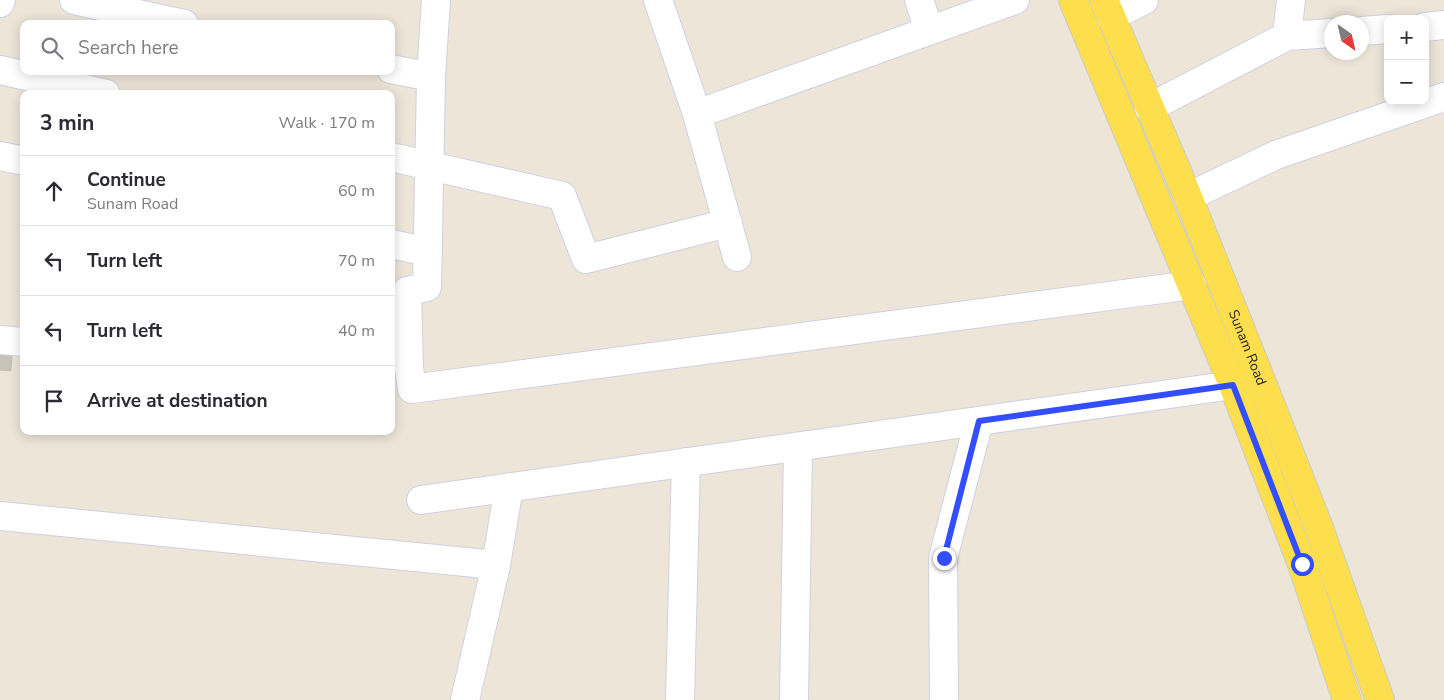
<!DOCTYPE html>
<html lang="en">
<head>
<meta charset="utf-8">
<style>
	body { margin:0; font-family:"Nunito Sans",sans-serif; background:#f7f7f7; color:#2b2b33 }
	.controls { position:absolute; right:15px; top:15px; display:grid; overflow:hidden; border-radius:10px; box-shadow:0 2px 12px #0003 }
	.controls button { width:45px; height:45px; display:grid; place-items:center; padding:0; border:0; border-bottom:1px solid #e1e1e2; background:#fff; color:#2b2b33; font:25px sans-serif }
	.compass { position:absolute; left:1324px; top:15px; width:45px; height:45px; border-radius:50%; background:#fff; box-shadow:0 2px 12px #0003; rotate:146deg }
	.stop { position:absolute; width:15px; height:15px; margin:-11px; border:4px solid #334eff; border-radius:50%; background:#fff }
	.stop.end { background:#334eff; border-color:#fff; box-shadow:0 1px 5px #0008 }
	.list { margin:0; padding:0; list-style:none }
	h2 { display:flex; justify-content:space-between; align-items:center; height:65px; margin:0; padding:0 20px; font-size:21px }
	h2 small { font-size:16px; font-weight:400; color:#7c7c81 }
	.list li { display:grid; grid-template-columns:32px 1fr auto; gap:15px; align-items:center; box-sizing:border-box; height:70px; padding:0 20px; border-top:1px solid #e1e1e2 }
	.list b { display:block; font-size:19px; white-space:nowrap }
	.list p { margin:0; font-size:16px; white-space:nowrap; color:#7c7c81 }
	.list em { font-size:16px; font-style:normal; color:#7c7c81 }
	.icon { flex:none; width:28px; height:28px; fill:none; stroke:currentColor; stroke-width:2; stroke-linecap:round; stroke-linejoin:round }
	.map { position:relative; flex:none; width:1444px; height:700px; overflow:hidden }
	.search { position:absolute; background:#fff; box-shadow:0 2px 12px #0003; left:20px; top:20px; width:375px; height:55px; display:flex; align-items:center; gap:12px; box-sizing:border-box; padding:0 18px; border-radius:10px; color:#7c7c81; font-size:19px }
	.panel { position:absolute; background:#fff; box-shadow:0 2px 12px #0003; left:20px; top:90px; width:375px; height:345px; border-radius:10px }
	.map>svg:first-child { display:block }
</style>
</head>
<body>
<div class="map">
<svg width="1444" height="700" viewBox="0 0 1444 700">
	<rect width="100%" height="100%" fill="#ede5d8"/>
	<!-- building -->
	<path fill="#c8c2b8" stroke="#c8c1b2" d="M 0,341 L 13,342 L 11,371 L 0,370 Z"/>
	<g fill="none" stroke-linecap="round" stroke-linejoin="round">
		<defs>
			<path id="street" d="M 74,0 L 184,24
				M 436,0 L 431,77 L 427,287 L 407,291 L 409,368 L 412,389 L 1192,285
				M 658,0 L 697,114 L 737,257
				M 919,0 L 929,30
				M 1111,17 L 1144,0
				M 1425,27 L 1444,25
				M 1362,31 L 1388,29
				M 1287,36 L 1291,0
				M 391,69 L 431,77
				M 0,70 L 106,94
				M 1149,108 L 1287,36 L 1332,33
				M 697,114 L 1015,0
				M 0,156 L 24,161
				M 391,157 L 562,196 L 586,259 L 728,223
				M 1188,197 L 1276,155 L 1444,97
				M 391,244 L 428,252
				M 0,340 L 24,342
				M 421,500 L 1233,385
				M 0,516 L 496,565
				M 465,700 L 496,565 L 509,487
				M 680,700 L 686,462
				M 794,700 L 798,447
				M 944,700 L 943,558 L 979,421"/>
			<path id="secondary" d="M 0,3 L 1,0"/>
			<g id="primary">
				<path d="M 1073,0 L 1233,385 L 1302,564 L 1347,700"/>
				<path id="s1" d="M 1104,0 L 1188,197 L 1270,403 L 1319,528 L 1380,700"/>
			</g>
		</defs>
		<!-- street casing -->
		<use href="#street" stroke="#ced1e3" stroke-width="30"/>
		<!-- secondary casing -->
		<use href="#secondary" stroke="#ced1e3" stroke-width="30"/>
		<!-- primary casing -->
		<use href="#primary" stroke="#cbcbcb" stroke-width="30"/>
		<!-- street -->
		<use href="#street" stroke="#fff" stroke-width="28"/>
		<!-- secondary -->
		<use href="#secondary" stroke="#fff" stroke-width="28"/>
		<!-- primary -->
		<use href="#primary" stroke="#fdde4d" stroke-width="28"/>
	</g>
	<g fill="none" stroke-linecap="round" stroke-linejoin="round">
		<!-- route -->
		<path stroke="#334eff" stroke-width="6" d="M 944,558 L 979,421 L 1233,385 L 1302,564"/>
	</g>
	<g text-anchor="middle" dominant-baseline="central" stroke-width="5" stroke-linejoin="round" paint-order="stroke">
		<!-- street labels -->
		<g font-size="14" fill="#282828" stroke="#fff">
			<text stroke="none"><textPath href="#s1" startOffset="376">Sunam Road</textPath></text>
		</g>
	</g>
</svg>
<div class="controls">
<button>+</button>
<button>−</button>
</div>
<svg class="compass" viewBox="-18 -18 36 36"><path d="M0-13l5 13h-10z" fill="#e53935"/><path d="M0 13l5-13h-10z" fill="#7c7c81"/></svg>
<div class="stop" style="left:1302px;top:564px"></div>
<div class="stop end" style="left:944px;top:558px"></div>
<div class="search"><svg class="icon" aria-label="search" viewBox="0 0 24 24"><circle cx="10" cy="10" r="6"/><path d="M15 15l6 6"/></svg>Search here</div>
<section class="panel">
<h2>3 min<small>Walk · 170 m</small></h2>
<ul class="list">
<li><svg class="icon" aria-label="ahead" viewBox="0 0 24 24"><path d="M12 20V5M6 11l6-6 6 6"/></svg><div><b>Continue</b><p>Sunam Road</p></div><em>60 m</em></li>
<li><svg class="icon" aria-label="left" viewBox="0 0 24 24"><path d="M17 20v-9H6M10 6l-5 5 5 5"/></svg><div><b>Turn left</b></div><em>70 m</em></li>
<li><svg class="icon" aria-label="left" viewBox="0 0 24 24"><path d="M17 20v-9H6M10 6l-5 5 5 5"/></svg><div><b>Turn left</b></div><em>40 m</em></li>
<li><svg class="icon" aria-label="arrive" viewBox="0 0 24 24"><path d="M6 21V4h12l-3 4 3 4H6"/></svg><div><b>Arrive at destination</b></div></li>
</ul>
</section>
</div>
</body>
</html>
